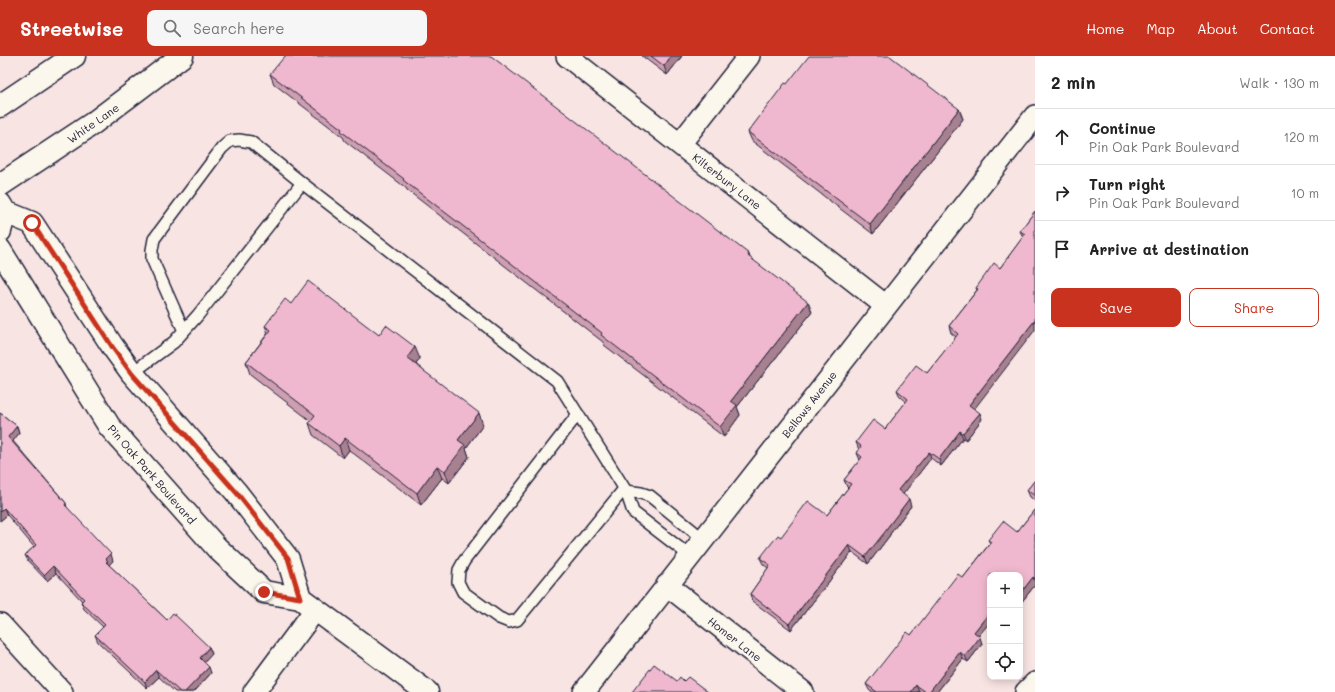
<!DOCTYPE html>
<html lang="en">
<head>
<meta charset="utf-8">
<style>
	body { margin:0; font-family:Mali,sans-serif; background:#f6f6f6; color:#222 }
	.controls { position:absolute; right:12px; bottom:12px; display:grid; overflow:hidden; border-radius:8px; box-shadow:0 2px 10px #0003 }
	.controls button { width:36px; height:36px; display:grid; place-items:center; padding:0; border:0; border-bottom:1px solid #e0e0e0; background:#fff; color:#222; font:20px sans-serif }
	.stop { position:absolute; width:12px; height:12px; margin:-9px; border:3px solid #c8321e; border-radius:50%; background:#fff }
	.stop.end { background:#c8321e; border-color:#fff; box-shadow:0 1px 4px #0008 }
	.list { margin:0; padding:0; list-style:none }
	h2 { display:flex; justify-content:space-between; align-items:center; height:52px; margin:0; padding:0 16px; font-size:17px }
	h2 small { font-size:13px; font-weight:400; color:#767676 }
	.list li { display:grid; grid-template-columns:26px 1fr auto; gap:12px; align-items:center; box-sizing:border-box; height:56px; padding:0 16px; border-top:1px solid #e0e0e0 }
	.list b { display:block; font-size:15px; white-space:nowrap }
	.list p { margin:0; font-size:13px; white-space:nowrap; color:#767676 }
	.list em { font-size:13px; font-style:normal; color:#767676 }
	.actions { display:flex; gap:8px; padding:12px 16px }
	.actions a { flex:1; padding:9px 0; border:1px solid #c8321e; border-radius:8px; text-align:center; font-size:14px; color:#c8321e }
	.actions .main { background:#c8321e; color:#fff }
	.icon { flex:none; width:22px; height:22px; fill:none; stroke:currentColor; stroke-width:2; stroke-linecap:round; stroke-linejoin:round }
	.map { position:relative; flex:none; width:1035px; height:636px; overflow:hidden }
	header { display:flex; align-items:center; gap:24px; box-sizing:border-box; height:56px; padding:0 20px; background:#c8321e; color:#fff }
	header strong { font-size:19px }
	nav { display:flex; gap:22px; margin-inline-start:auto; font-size:14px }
	.search { width:280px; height:36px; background:#f6f6f6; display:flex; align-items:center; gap:10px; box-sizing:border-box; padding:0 14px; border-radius:8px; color:#767676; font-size:15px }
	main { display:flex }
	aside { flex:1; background:#fff }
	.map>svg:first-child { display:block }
</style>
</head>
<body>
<header>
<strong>Streetwise</strong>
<div class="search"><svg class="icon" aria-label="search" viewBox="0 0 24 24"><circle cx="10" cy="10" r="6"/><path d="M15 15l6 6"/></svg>Search here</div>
<nav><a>Home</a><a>Map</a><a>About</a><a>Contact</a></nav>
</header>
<main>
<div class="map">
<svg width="1035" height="636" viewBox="0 0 1035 636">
	<rect width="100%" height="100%" fill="#f8e4e3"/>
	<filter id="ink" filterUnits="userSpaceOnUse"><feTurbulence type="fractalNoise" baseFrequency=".025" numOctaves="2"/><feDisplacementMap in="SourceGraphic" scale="8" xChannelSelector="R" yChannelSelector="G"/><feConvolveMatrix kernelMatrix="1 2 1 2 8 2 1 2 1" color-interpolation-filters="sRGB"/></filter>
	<g filter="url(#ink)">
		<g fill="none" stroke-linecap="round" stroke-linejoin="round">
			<defs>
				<path id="service" d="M 184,275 L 152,203 L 152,194 L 154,183 L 222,92 L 230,85 L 239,84 L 251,86 L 302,127
					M 132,317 L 174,286 L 198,259 L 302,127 L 557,325 L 626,435 L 633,456 L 690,500
					M 578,358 L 464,505 L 459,514 L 458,526 L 463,536 L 499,562 L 509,566 L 517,564 L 624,433
					M 626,435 L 641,437 L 650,440 L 703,483"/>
				<path id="minor" d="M 567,0 L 886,250
					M 680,88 L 749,0
					M 667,529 L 803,636
					M 0,568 L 62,636
					M 254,636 L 315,554
					M 584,636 L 1035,60
					M 1026,636 L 1035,627"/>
				<path id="tertiary" d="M 0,148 L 5,156 L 32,167 L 113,291 L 132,317 L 236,436 L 288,503 L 300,542
					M 0,175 L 5,156
					M 0,194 L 109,370 L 217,492 L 264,536 L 300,542 L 427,636"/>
				<path id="secondary" d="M 0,50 L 74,0
					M 0,129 L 92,68 L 182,0"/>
			</defs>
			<!-- service casing -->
			<use href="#service" stroke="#22223b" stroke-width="14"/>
			<!-- minor casing -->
			<use href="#minor" stroke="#22223b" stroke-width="24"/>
			<!-- tertiary casing -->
			<use href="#tertiary" stroke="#22223b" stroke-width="25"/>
			<!-- secondary casing -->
			<use href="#secondary" stroke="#22223b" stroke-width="25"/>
			<!-- service -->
			<use href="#service" stroke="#fbf7ec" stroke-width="11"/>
			<!-- minor -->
			<use href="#minor" stroke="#fbf7ec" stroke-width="21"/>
			<!-- tertiary -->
			<use href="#tertiary" stroke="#fbf7ec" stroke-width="22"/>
			<!-- secondary -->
			<use href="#secondary" stroke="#fbf7ec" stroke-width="22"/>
		</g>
		<!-- wall -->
		<path fill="#ce9eb1" stroke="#22223b" d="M 642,0 L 682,0 L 667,19 Z
			M 270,18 L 749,198 L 750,202 L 812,256 L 737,351 L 740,359 L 724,381 L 604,289 L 603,286 L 407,134 L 406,132 L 345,85 L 343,81 L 274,28 Z
			M 787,28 L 959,53 L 963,63 L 873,178 L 752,85 L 748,76 Z
			M 1035,155 L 974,353 L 982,363 L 966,384 L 963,382 L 941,410 L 931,402 L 903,438 L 911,450 L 890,478 L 890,479 L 868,508 L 852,496 L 791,574 L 752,545 L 750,538 L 768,512 L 763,508 L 760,502 L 781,481 L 827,459 L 848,432 L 847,431 L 844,424 L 860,404 L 857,397 L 859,394 L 856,386 L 885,373 L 906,346 L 900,341 L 897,334 L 927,317 L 956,281 L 951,277 L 949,270 L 977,234 L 976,232 L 1000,212 L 1023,181 L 1020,175 Z
			M 291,248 L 379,279 L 420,303 L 416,308 L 483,369 L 466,392 L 469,401 L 449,427 L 442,422 L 421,449 L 349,394 L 343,402 L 313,379 L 309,367 L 311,365 L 250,318 L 246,306 L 268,277 L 265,270 Z
			M 0,357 L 17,370 L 19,377 L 13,385 L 66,447 L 67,452 L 113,505 L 109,509 L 167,564 L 209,591 L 212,598 L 204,606 L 211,617 L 194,636 L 175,636 L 159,621 L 147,632 L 98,586 L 95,579 L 103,571 L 84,553 L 81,546 L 82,545 L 56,517 L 47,525 L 28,505 L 25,499 L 34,491 L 7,459 L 0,465 Z
			M 1035,424 L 1035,445 L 1030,441 L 1027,434 Z
			M 1035,453 L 1035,529 L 1020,548 L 1020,519 L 990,519 L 979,580 L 982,588 L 968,606 L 963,603 L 937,636 L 871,636 L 869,634 L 866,628 L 911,579 L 963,522 L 990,487 L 988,484 L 1017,476 Z"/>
		<!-- shaded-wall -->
		<path fill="#a88190" stroke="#22223b" d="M 671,0 L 682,0 L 667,19 L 664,10 Z
			M 959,53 L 963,63 L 873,178 L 870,168 Z
			M 808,246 L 812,256 L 737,351 L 740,359 L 724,381 L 720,371 L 731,345 Z
			M 1035,264 L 1035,274 L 972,356 L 969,349 Z
			M 415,291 L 420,303 L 411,314 L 407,302 Z
			M 479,357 L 483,369 L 466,392 L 469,401 L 449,427 L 445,415 L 458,384 Z
			M 980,357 L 982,363 L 966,384 L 963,377 Z
			M 17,370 L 19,377 L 11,388 L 8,381 Z
			M 960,375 L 963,382 L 941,410 L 939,403 Z
			M 345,382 L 349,394 L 343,402 L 339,390 Z
			M 929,396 L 931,402 L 901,441 L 898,434 Z
			M 437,410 L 442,422 L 421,449 L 417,437 Z
			M 909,443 L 911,450 L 890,478 L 890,479 L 868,508 L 865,501 Z
			M 4,452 L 7,459 L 0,465 L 0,456 Z
			M 849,489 L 852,496 L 791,574 L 789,568 Z
			M 111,498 L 113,505 L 109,509 L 109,513 L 106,503 Z
			M 53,510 L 56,517 L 47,525 L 44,519 Z
			M 1033,521 L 1035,526 L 1035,529 L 1020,548 L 1020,538 Z
			M 990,556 L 990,566 L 976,583 L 974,576 Z
			M 980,581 L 982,588 L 968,606 L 965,600 Z
			M 209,591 L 212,598 L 202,609 L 200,602 Z
			M 960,596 L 963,603 L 937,636 L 929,636 Z
			M 209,611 L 211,617 L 194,636 L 185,636 Z
			M 156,614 L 159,621 L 147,632 L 145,626 Z
			M 916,629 L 919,636 L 911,636 Z"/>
		<!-- building -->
		<path fill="#f0b8ce" stroke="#22223b" d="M 285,0 L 491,0 L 749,198 L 748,200 L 808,246 L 731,345 L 737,349 L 720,371 L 601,279 L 602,277 L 403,124 L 404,123 L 341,75 L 342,73 L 270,18 Z
			M 651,0 L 671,0 L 664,10 Z
			M 809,0 L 890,0 L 959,53 L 870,168 L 748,76 L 785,27 L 787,28 Z
			M 1035,155 L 1035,264 L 969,349 L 980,357 L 963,377 L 960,375 L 939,403 L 929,396 L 898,434 L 909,443 L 887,472 L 888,472 L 865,501 L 849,489 L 789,568 L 750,538 L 770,509 L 760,502 L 778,479 L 781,481 L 808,445 L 827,459 L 851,428 L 844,424 L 862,401 L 857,397 L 861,390 L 856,386 L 873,364 L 885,373 L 908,343 L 897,334 L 916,309 L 927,317 L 958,278 L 949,270 L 978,233 L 976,232 L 994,207 L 1000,212 L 1025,178 L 1020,175 Z
			M 308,225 L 379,279 L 386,269 L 415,291 L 407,302 L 479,357 L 458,384 L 465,389 L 445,415 L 437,410 L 417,437 L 345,382 L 339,390 L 309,367 L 315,359 L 246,306 L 271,274 L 265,270 L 285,243 L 291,248 Z
			M 0,357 L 17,370 L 8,381 L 66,447 L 65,449 L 111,498 L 106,503 L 108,505 L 106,506 L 167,564 L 173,557 L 209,591 L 200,602 L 209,611 L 185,636 L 180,636 L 156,614 L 145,626 L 95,579 L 105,569 L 81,546 L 84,543 L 53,510 L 44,519 L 25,499 L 36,489 L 4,452 L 0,456 Z
			M 1035,424 L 1035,440 L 1027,434 Z
			M 1035,453 L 1035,523 L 1033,521 L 1020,538 L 1020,519 L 990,519 L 990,556 L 974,576 L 980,581 L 965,600 L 960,596 L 929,636 L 926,636 L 916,629 L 911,636 L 877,636 L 866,628 L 907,576 L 911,579 L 958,518 L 963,522 L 991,486 L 988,484 L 1003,465 L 1017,476 Z
			M 654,608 L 677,625 L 680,621 L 684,625 L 688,621 L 708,636 L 632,636 Z"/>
	</g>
	<g fill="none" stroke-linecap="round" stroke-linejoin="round" filter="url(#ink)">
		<!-- route -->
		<path stroke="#c8321e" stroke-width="5" d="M 32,167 L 113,292 L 132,318 L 236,436 L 288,502 L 300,542 L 264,536"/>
	</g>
	<g text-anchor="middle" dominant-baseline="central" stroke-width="4" stroke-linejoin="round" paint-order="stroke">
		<!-- street labels -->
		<g font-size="11" fill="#22223b" stroke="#fbf7ec">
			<text transform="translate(93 67) rotate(-35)">White Lane</text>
			<text transform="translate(727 125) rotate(38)">Kilterbury Lane</text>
			<text transform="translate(809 348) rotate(-52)">Bellows Avenue</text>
			<text transform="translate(152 418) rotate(49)">Pin Oak Park Boulevard</text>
			<text transform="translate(735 583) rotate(38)">Homer Lane</text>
		</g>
	</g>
</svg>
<div class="controls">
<button>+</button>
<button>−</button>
<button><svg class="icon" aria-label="locate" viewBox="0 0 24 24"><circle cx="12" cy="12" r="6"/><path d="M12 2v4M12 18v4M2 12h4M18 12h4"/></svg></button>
</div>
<div class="stop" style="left:32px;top:167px"></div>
<div class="stop end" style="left:264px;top:536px"></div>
</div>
<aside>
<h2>2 min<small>Walk · 130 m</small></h2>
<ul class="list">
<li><svg class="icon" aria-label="ahead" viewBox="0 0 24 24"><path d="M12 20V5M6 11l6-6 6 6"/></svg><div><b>Continue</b><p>Pin Oak Park Boulevard</p></div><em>120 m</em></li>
<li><svg class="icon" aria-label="right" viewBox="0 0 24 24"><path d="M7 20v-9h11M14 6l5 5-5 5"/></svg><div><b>Turn right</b><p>Pin Oak Park Boulevard</p></div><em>10 m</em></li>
<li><svg class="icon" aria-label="arrive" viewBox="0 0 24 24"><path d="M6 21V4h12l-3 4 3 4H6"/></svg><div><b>Arrive at destination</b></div></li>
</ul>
<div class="actions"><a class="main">Save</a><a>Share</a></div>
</aside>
</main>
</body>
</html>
